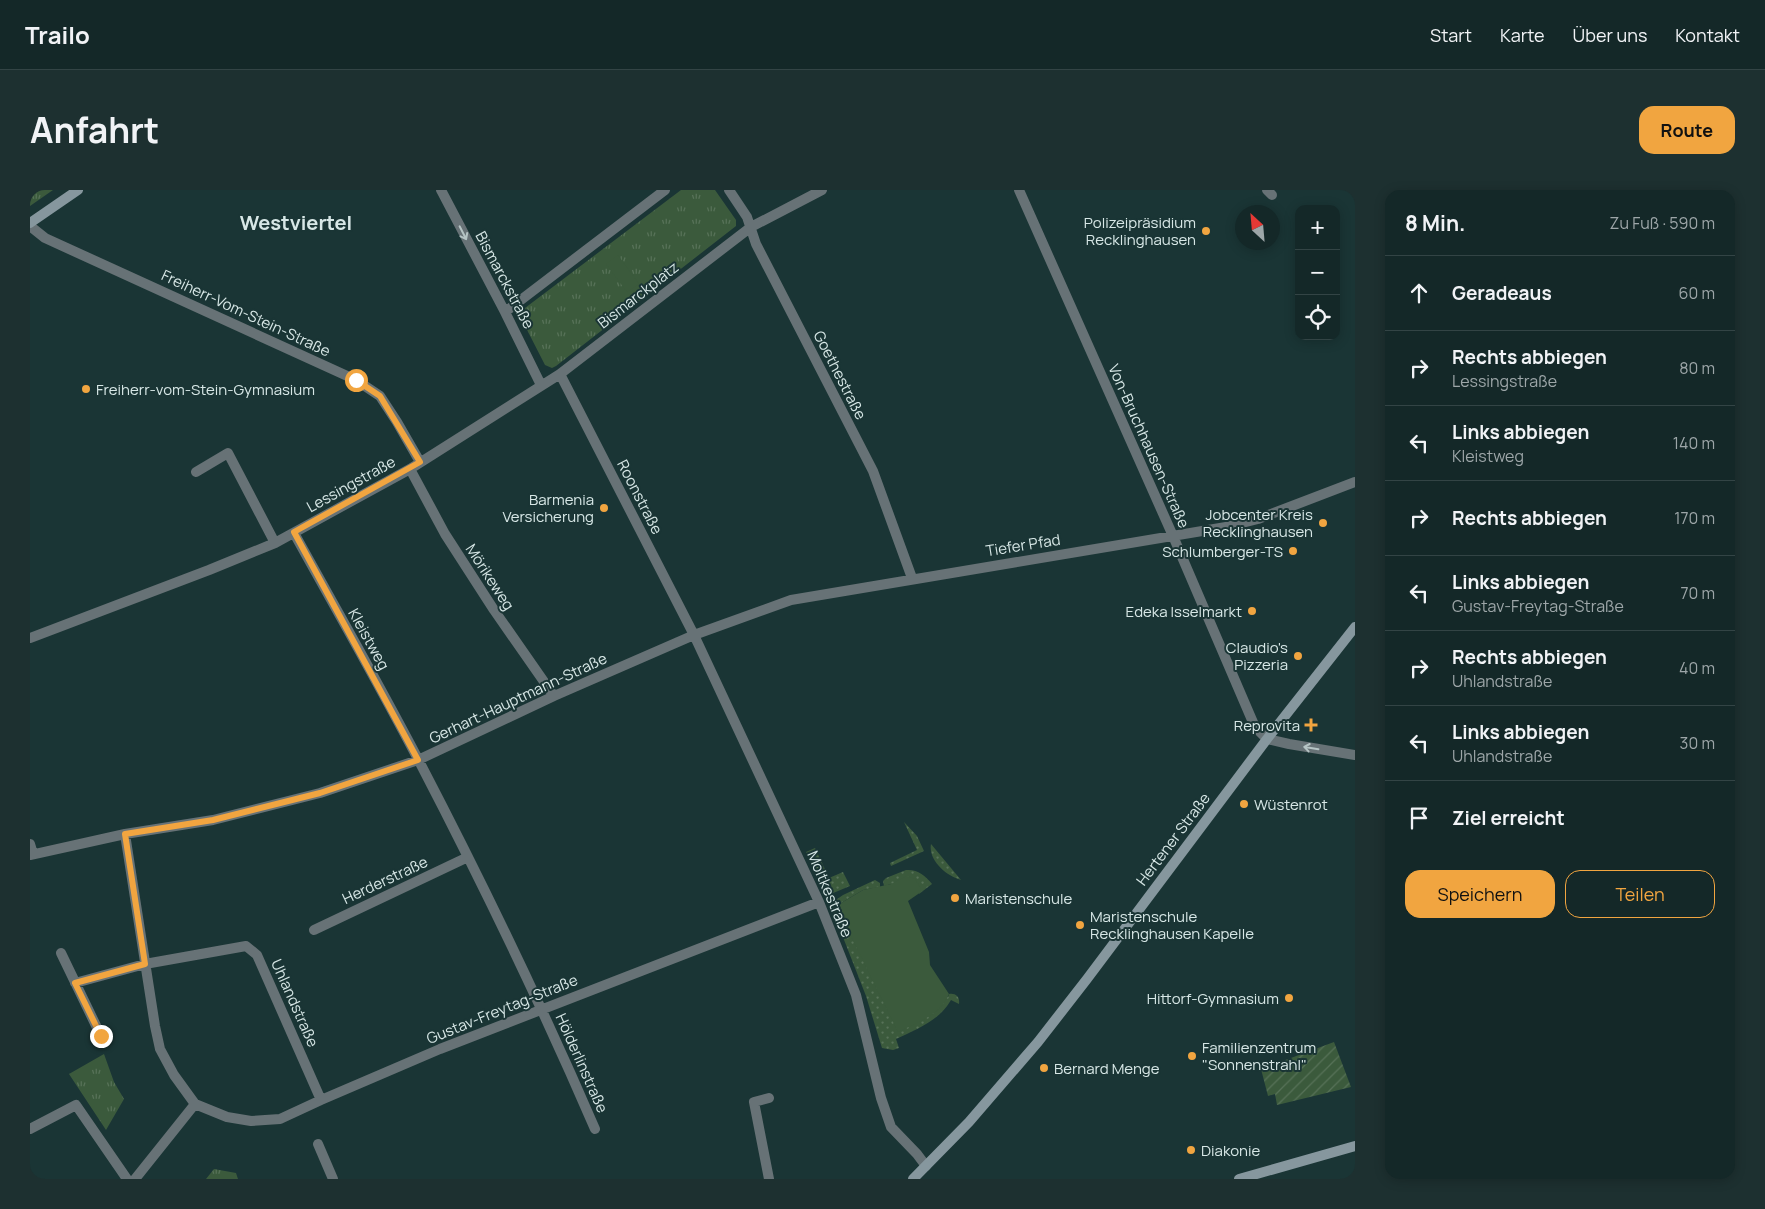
<!DOCTYPE html>
<html lang="de">
<head>
<meta charset="utf-8">
<style>
	body { margin:0; font-family:Manrope,sans-serif; background:#1d3030; color:#f1f3f6 }
	.controls { position:absolute; right:15px; top:15px; display:grid; overflow:hidden; border-radius:10px; box-shadow:0 2px 12px #0003 }
	.controls button { width:45px; height:45px; display:grid; place-items:center; padding:0; border:0; border-bottom:1px solid #334445; background:#142828; color:#f1f3f6; font:25px sans-serif }
	.compass { position:absolute; left:1205px; top:15px; width:45px; height:45px; border-radius:50%; background:#142828; box-shadow:0 2px 12px #0003; rotate:334deg }
	.stop { position:absolute; width:15px; height:15px; margin:-11px; border:4px solid #f1a540; border-radius:50%; background:#fff }
	.stop.end { background:#f1a540; border-color:#fff; box-shadow:0 1px 5px #0008 }
	.list { margin:0; padding:0; list-style:none }
	h2 { display:flex; justify-content:space-between; align-items:center; height:65px; margin:0; padding:0 20px; font-size:21px }
	h2 small { font-size:16px; font-weight:400; color:#9da6a8 }
	.list li { display:grid; grid-template-columns:32px 1fr auto; gap:15px; align-items:center; box-sizing:border-box; height:75px; padding:0 20px; border-top:1px solid #334445 }
	.list b { display:block; font-size:19px; white-space:nowrap }
	.list p { margin:0; font-size:16px; white-space:nowrap; color:#9da6a8 }
	.list em { font-size:16px; font-style:normal; color:#9da6a8 }
	.actions { display:flex; gap:10px; padding:15px 20px }
	.actions a { flex:1; padding:11px 0; border:1px solid #f1a540; border-radius:15px; text-align:center; font-size:18px; color:#f1a540 }
	.actions .main { background:#f1a540; color:#111 }
	.icon { flex:none; width:28px; height:28px; fill:none; stroke:currentColor; stroke-width:2; stroke-linecap:round; stroke-linejoin:round }
	.map { position:relative; flex:none; width:1325px; height:989px; overflow:hidden; border-radius:15px }
	header { display:flex; align-items:center; gap:30px; box-sizing:border-box; height:70px; padding:0 25px; background:#142828; border-bottom:1px solid #334445 }
	header strong { font-size:24px }
	nav { display:flex; gap:28px; margin-inline-start:auto; font-size:18px }
	.intro { display:flex; align-items:center; justify-content:space-between; box-sizing:border-box; height:120px; padding:0 30px }
	h1 { margin:0; font-size:35px }
	.button { padding:12px 22px; border-radius:15px; background:#f1a540; color:#111; font-size:18px; font-weight:700 }
	main { display:flex; gap:30px; padding:0 30px }
	aside { flex:1; background:#142828; border-radius:15px; box-shadow:0 2px 12px #0003 }
	.map>svg:first-child { display:block }
</style>
</head>
<body>
<header>
<strong>Trailo</strong>
<nav><a>Start</a><a>Karte</a><a>Über uns</a><a>Kontakt</a></nav>
</header>
<div class="intro"><h1>Anfahrt</h1><a class="button">Route</a></div>
<main>
<div class="map">
<svg width="1325" height="989" viewBox="0 0 1325 989">
	<defs>
		<pattern id="grass-dots" width="8" height="8" patternUnits="userSpaceOnUse" patternTransform="scale(1.25)"><rect width="8" height="8" fill="#3b5a3c"/><path d="M2 2h.1M6 6h.1" fill="none" stroke="#577258" stroke-width="1.8" stroke-linecap="round"/></pattern>
		<pattern id="park-tufts" width="24" height="20" patternUnits="userSpaceOnUse" patternTransform="scale(1.25)"><rect width="24" height="20" fill="#3b5a3c"/><path d="M3 7l-1-3M5 7V3M7 7l1-3M15 17l-1-3M17 17v-4M19 17l1-3" fill="none" stroke="#577258"/></pattern>
		<pattern id="garden-furrows" width="10" height="10" patternUnits="userSpaceOnUse" patternTransform="scale(1.25)"><rect width="10" height="10" fill="#3b5a3c"/><path d="M-1 1l2-2M0 10L10 0M9 11l2-2" fill="none" stroke="#577258"/></pattern>
	</defs>
	<rect width="100%" height="100%" fill="#1a3535"/>
	<!-- grass -->
	<path fill="url(#grass-dots)" d="M 874,632 L 887,646 L 894,661 L 861,676 L 860,673 L 887,660 Z
		M 901,654 L 931,690 C 916,686 898,670 901,654 Z
		M 785,658 L 799,688 L 813,682 L 820,696 L 796,706 L 776,662 Z
		M 876,680 C 887,679 895,685 902,694 L 889,704 L 890,697 L 861,694 L 854,696 L 853,691 L 856,688 Z
		M 845,690 L 850,693 L 850,697 L 833,700 L 806,716 L 918,807 L 919,804 C 926,803 930,807 929,814 L 921,810 C 909,831 887,839 866,849 L 869,858 L 863,860 L 852,858 L 836,806 L 800,714 L 813,705 Z"/>
	<!-- park -->
	<path fill="url(#park-tufts)" d="M 0,0 L 23,0 L 0,16 Z
		M 651,0 L 685,0 L 706,30 L 706,36 L 526,176 L 522,178 L 515,175 L 492,130 L 490,127 L 495,118 Z
		M 74,864 L 84,892 L 94,909 L 76,940 L 39,884 Z
		M 184,979 L 206,983 L 208,989 L 176,989 Z"/>
	<!-- garden -->
	<path fill="url(#garden-furrows)" d="M 1304,852 L 1321,897 L 1247,915 L 1245,904 L 1238,906 L 1231,879 Z"/>
	<!-- pitch -->
	<path fill="#3b5a3c" d="M 588,65 L 609,94 L 597,102 L 576,74 Z
		M 877,686 L 885,689 L 890,697 L 891,702 L 878,711 L 899,762 L 900,775 L 919,804 C 910,825 887,833 868,842 L 806,716 L 833,700 L 861,694 Z"/>
	<g fill="none" stroke-linecap="round" stroke-linejoin="round">
		<!-- street -->
		<path stroke="#677276" stroke-width="10" d="M 411,0 L 475,122 L 511,195
			M 699,0 L 717,27 L 726,54 L 843,281 L 882,388
			M 989,0 L 1143,346 L 1225,537 L 1237,549 L 1259,554 L 1325,565
			M 1237,0 L 1242,5
			M 0,36 L 15,48 L 326,190 L 350,206 L 367,232 L 390,272
			M 475,122 L 635,0
			M 530,184 L 664,445 L 789,712 L 826,805 L 851,908 L 861,937 L 887,964 L 896,976
			M 380,279 L 415,344 L 464,420 L 524,506
			M 166,282 L 198,263 L 245,353
			M 264,343 C 306,419 349,494 389,571 C 452,692 511,814 565,939
			M 0,448 L 179,380 L 245,353 L 380,279 L 530,184 L 721,37 L 792,0
			M 95,644 L 125,836 L 130,859 L 144,885 L 165,914 L 197,927 L 221,931 L 250,929 L 291,910 L 410,859 L 789,712
			M 0,654 L 3,664
			M 0,665 L 95,644 L 183,630 L 290,603 L 388,570 L 524,506 L 664,445 L 761,410 L 1196,337 L 1228,329 L 1325,292
			M 284,740 L 438,667
			M 31,763 L 71,846
			M 45,793 L 115,774 L 216,756 L 227,765 L 291,910
			M 739,908 L 724,912 L 739,989
			M 0,939 L 46,915 L 97,989
			M 288,954 L 303,989
			M 105,989 L 165,914"/>
		<!-- secondary -->
		<path stroke="#86979e" stroke-width="10" d="M 0,33 L 48,0
			M 883,989 L 939,932 L 1008,852 L 1057,789 L 1237,549 L 1325,437
			M 1209,989 L 1325,956"/>
	</g>
	<!-- one-way arrows -->
	<defs><path id="oneway-shaft" d="M-6 0H5M1.5-3L5.5 0L1.5 3" fill="none" stroke-width="1.6" stroke-linecap="round" stroke-linejoin="round" transform="scale(1.25)"/></defs>
	<g stroke="#b5c4c4">
		<use href="#oneway-shaft" transform="translate(433 43) rotate(63)"/>
		<use href="#oneway-shaft" transform="translate(1281 558) rotate(-171)"/>
	</g>
	<g fill="none" stroke-linecap="round" stroke-linejoin="round">
		<!-- route -->
		<path stroke="#f1a540" stroke-width="6" d="M 71,846 L 45,793 L 115,774 L 95,644 L 183,630 L 290,603 L 388,570 L 264,342 L 390,272 L 350,206 L 326,190"/>
	</g>
	<!-- markers -->
	<g fill="#f1a540" stroke="#1a3535" stroke-width="2">
		<circle cx="1176" cy="41" r="5"/>
		<circle cx="56" cy="199" r="5"/>
		<circle cx="574" cy="318" r="5"/>
		<circle cx="1293" cy="333" r="5"/>
		<circle cx="1263" cy="361" r="5"/>
		<circle cx="1222" cy="421" r="5"/>
		<circle cx="1268" cy="466" r="5"/>
		<path d="M1278.5 527.5h5v5h5v5h-5v5h-5v-5h-5v-5h5z"/>
		<circle cx="1214" cy="614" r="5"/>
		<circle cx="925" cy="708" r="5"/>
		<circle cx="1050" cy="735" r="5"/>
		<circle cx="1259" cy="808" r="5"/>
		<circle cx="1162" cy="866" r="5"/>
		<circle cx="1014" cy="878" r="5"/>
		<circle cx="1161" cy="960" r="5"/>
	</g>
	<g text-anchor="middle" dominant-baseline="central" stroke-width="4" stroke-linejoin="round" paint-order="stroke">
		<!-- poi labels -->
		<g font-size="15" fill="#d7e7e6" stroke="#1a3535" text-anchor="end">
			<text x="1166" y="32">Polizeipräsidium<tspan x="1166" dy="17">Recklinghausen</tspan></text>
			<text x="66" y="199" text-anchor="start">Freiherr-vom-Stein-Gymnasium</text>
			<text x="564" y="309">Barmenia<tspan x="564" dy="17">Versicherung</tspan></text>
			<text x="1283" y="324">Jobcenter Kreis<tspan x="1283" dy="17">Recklinghausen</tspan></text>
			<text x="1253" y="361">Schlumberger-TS</text>
			<text x="1212" y="421">Edeka Isselmarkt</text>
			<text x="1258" y="457">Claudio's<tspan x="1258" dy="17">Pizzeria</tspan></text>
			<text x="1270" y="535">Reprovita</text>
			<text x="1224" y="614" text-anchor="start">Wüstenrot</text>
			<text x="935" y="708" text-anchor="start">Maristenschule</text>
			<text x="1060" y="726" text-anchor="start">Maristenschule<tspan x="1060" dy="17">Recklinghausen Kapelle</tspan></text>
			<text x="1249" y="808">Hittorf-Gymnasium</text>
			<text x="1172" y="857" text-anchor="start">Familienzentrum<tspan x="1172" dy="17">"Sonnenstrahl"</tspan></text>
			<text x="1024" y="878" text-anchor="start">Bernard Menge</text>
			<text x="1171" y="960" text-anchor="start">Diakonie</text>
		</g>
		<!-- street labels -->
		<g font-size="15" fill="#d7e7e6" stroke="#1a3535">
			<text transform="translate(475 90) rotate(62)">Bismarckstraße</text>
			<text transform="translate(608 105) rotate(-38)">Bismarckplatz</text>
			<text transform="translate(216 123) rotate(25)">Freiherr-Vom-Stein-Straße</text>
			<text transform="translate(810 185) rotate(63)">Goethestraße</text>
			<text transform="translate(1119 256) rotate(66)">Von-Bruchhausen-Straße</text>
			<text transform="translate(321 294) rotate(-29)">Lessingstraße</text>
			<text transform="translate(610 307) rotate(63)">Roonstraße</text>
			<text transform="translate(993 355) rotate(-9)">Tiefer Pfad</text>
			<text transform="translate(460 387) rotate(57)">Mörikeweg</text>
			<text transform="translate(339 449) rotate(61)">Kleistweg</text>
			<text transform="translate(488 508) rotate(-25)">Gerhart-Hauptmann-Straße</text>
			<text transform="translate(1143 649) rotate(-53)">Hertener Straße</text>
			<text transform="translate(355 690) rotate(-25)">Herderstraße</text>
			<text transform="translate(800 704) rotate(67)">Moltkestraße</text>
			<text transform="translate(265 813) rotate(66)">Uhlandstraße</text>
			<text transform="translate(472 819) rotate(-22)">Gustav-Freytag-Straße</text>
			<text transform="translate(552 873) rotate(66)">Hölderlinstraße</text>
		</g>
		<!-- district labels -->
		<g font-size="20" font-weight="bold" fill="#d7e7e6" stroke="#1a3535">
			<text x="266" y="32">Westviertel</text>
		</g>
	</g>
</svg>
<div class="controls">
<button>+</button>
<button>−</button>
<button><svg class="icon" aria-label="locate" viewBox="0 0 24 24"><circle cx="12" cy="12" r="6"/><path d="M12 2v4M12 18v4M2 12h4M18 12h4"/></svg></button>
</div>
<svg class="compass" viewBox="-18 -18 36 36"><path d="M0-13l5 13h-10z" fill="#e53935"/><path d="M0 13l5-13h-10z" fill="#9da6a8"/></svg>
<div class="stop" style="left:326px;top:190px"></div>
<div class="stop end" style="left:71px;top:846px"></div>
</div>
<aside>
<h2>8 Min.<small>Zu Fuß · 590 m</small></h2>
<ul class="list">
<li><svg class="icon" aria-label="ahead" viewBox="0 0 24 24"><path d="M12 20V5M6 11l6-6 6 6"/></svg><div><b>Geradeaus</b></div><em>60 m</em></li>
<li><svg class="icon" aria-label="right" viewBox="0 0 24 24"><path d="M7 20v-9h11M14 6l5 5-5 5"/></svg><div><b>Rechts abbiegen</b><p>Lessingstraße</p></div><em>80 m</em></li>
<li><svg class="icon" aria-label="left" viewBox="0 0 24 24"><path d="M17 20v-9H6M10 6l-5 5 5 5"/></svg><div><b>Links abbiegen</b><p>Kleistweg</p></div><em>140 m</em></li>
<li><svg class="icon" aria-label="right" viewBox="0 0 24 24"><path d="M7 20v-9h11M14 6l5 5-5 5"/></svg><div><b>Rechts abbiegen</b></div><em>170 m</em></li>
<li><svg class="icon" aria-label="left" viewBox="0 0 24 24"><path d="M17 20v-9H6M10 6l-5 5 5 5"/></svg><div><b>Links abbiegen</b><p>Gustav-Freytag-Straße</p></div><em>70 m</em></li>
<li><svg class="icon" aria-label="right" viewBox="0 0 24 24"><path d="M7 20v-9h11M14 6l5 5-5 5"/></svg><div><b>Rechts abbiegen</b><p>Uhlandstraße</p></div><em>40 m</em></li>
<li><svg class="icon" aria-label="left" viewBox="0 0 24 24"><path d="M17 20v-9H6M10 6l-5 5 5 5"/></svg><div><b>Links abbiegen</b><p>Uhlandstraße</p></div><em>30 m</em></li>
<li><svg class="icon" aria-label="arrive" viewBox="0 0 24 24"><path d="M6 21V4h12l-3 4 3 4H6"/></svg><div><b>Ziel erreicht</b></div></li>
</ul>
<div class="actions"><a class="main">Speichern</a><a>Teilen</a></div>
</aside>
</main>
</body>
</html>
